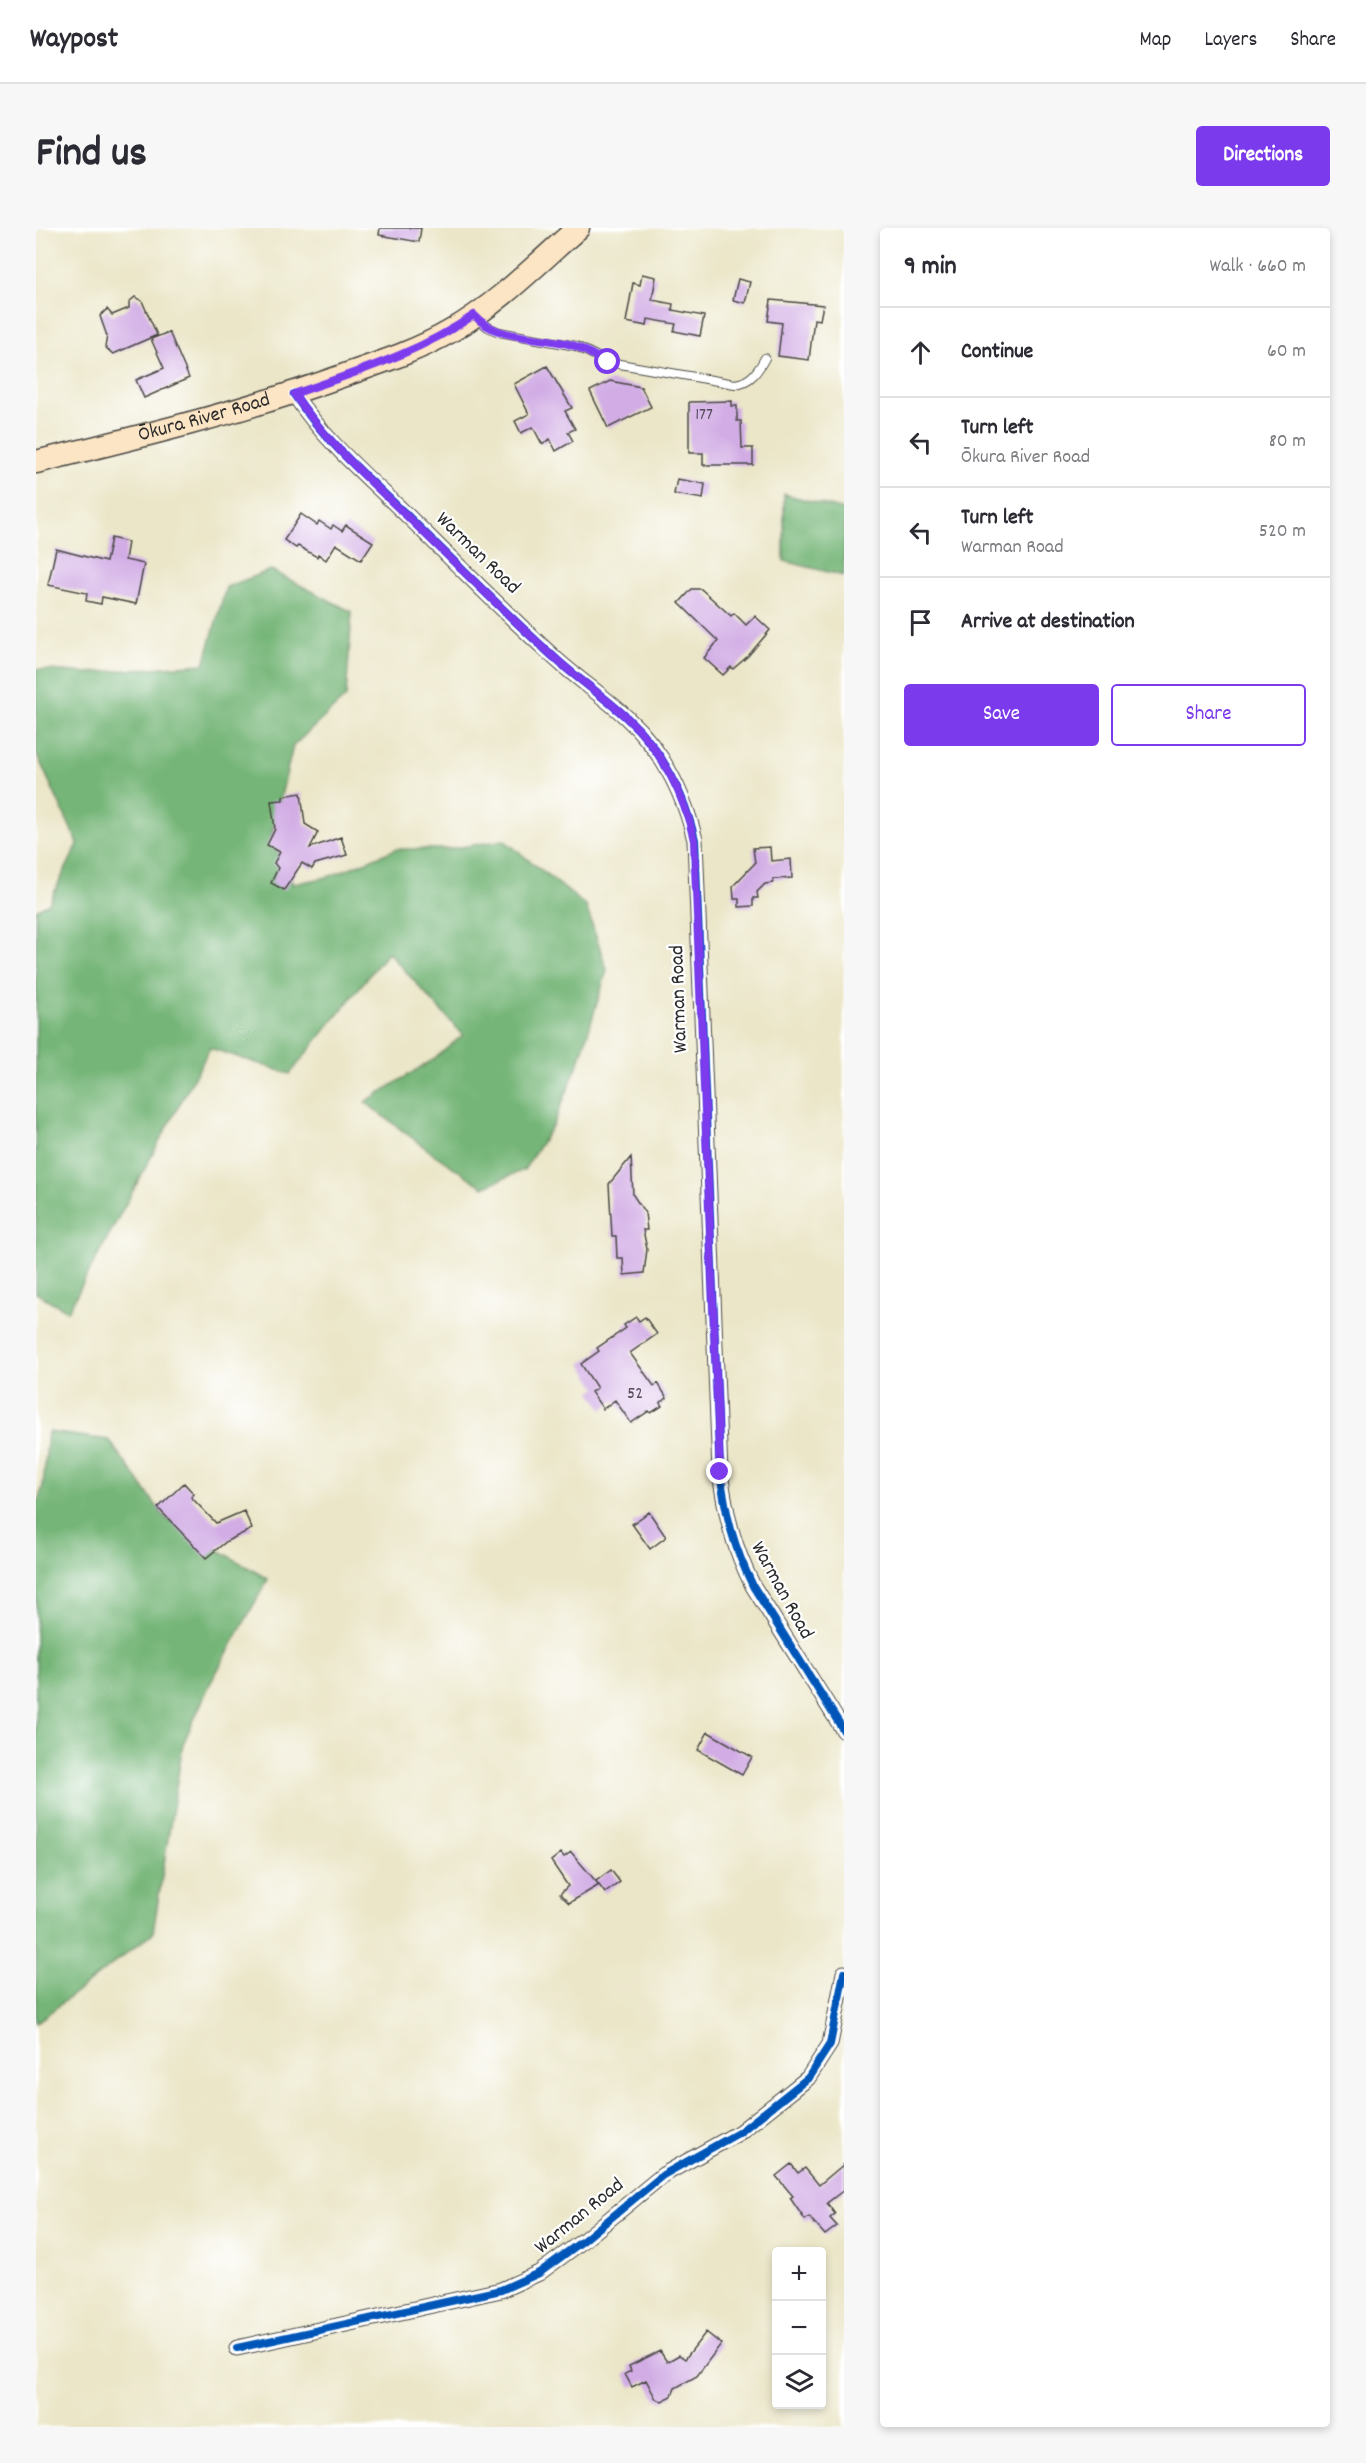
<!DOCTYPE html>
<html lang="en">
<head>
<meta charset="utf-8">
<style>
	body { margin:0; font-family:Dekko,sans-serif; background:#f7f7f7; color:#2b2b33 }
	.controls { position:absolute; right:18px; bottom:18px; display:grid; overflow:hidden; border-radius:6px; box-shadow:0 3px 9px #0003 }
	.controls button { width:54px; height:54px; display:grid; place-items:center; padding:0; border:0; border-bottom:2px solid #e1e1e2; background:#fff; color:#2b2b33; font:30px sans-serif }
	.stop { position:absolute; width:18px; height:18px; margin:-14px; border:4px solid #7c3aed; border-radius:50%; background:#fff }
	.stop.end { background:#7c3aed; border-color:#fff; box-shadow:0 2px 6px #0008 }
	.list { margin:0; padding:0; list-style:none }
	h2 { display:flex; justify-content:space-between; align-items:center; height:78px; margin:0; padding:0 24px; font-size:26px }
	h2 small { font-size:20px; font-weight:400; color:#7c7c81 }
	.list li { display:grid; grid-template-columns:39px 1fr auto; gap:18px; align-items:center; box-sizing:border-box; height:90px; padding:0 24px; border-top:2px solid #e1e1e2 }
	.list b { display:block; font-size:22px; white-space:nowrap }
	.list p { margin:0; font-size:20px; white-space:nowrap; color:#7c7c81 }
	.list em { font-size:20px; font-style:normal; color:#7c7c81 }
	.actions { display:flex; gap:12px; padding:18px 24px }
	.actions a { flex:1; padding:14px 0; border:2px solid #7c3aed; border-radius:6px; text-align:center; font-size:21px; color:#7c3aed }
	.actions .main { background:#7c3aed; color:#fff }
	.icon { flex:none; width:33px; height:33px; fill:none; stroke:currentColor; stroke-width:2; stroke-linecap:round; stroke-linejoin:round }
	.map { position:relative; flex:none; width:808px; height:2199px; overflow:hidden; border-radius:6px }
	header { display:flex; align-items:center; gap:36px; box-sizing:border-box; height:84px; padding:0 30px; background:#fff; border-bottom:2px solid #e1e1e2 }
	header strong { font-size:28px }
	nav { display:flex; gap:33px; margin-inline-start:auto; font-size:21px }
	.intro { display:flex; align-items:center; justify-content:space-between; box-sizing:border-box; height:144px; padding:0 36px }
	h1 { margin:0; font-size:42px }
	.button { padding:15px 27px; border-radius:6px; background:#7c3aed; color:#fff; font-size:21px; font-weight:700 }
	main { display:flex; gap:36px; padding:0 36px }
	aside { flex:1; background:#fff; border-radius:6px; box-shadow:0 3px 9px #0003 }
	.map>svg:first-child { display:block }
</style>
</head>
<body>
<header>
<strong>Waypost</strong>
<nav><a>Map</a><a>Layers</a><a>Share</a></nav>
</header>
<div class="intro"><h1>Find us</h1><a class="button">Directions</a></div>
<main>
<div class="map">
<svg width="808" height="2199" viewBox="0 0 808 2199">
	<rect width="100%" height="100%" fill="#fff"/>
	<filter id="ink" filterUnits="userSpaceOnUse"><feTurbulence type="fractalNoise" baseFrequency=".0167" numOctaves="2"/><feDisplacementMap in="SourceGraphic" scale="12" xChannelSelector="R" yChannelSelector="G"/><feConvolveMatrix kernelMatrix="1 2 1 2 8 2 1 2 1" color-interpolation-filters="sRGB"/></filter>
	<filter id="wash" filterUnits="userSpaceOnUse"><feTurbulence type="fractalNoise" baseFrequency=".008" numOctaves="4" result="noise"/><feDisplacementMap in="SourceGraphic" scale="24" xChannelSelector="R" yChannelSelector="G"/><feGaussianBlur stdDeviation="1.35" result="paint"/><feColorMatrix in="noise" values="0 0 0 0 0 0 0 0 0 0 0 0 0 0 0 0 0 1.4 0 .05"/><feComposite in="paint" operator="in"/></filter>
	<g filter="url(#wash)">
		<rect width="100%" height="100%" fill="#ebe6c8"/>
		<!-- forest -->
		<path fill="#74b577" stroke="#507051" stroke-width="1.5" d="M 748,266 L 808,282 L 808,348 L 748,333 Z
			M 235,342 L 316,384 L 310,469 L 257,518 L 235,609 L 257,656 L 292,649 L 360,621 L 413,621 L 468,612 L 550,678 L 571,742 L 544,831 L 518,895 L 488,942 L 447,959 L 396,925 L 329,874 L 398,831 L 427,807 L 352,724 L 254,846 L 174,820 L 32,1083 L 0,1065 L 0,682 L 13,675 L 42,616 L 0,525 L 0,441 L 52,445 L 168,436 L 190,359 Z
			M 12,1204 L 73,1212 L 130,1291 L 232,1351 L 173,1458 L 147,1516 L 117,1705 L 0,1795 L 0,1280 L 7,1257 Z"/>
		<g id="blocks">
			<!-- building -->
			<path fill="#d2ade5" d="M 344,0 L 385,0 L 383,14 L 343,7 Z
				M 606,46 L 620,49 L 616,72 L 637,76 L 636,82 L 668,88 L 664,108 L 638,103 L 640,96 L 612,91 L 611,98 L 590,94 L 597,55 L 604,57 Z
				M 702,51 L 714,54 L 709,75 L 697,72 Z
				M 99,69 L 106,73 L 121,107 L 77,126 L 69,119 L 71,108 L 64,88 L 71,81 L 76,87 L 93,80 L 93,74 Z
				M 735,72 L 787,77 L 784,92 L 778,91 L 773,132 L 742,128 L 746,95 L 732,93 Z
				M 133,104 L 153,150 L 108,170 L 100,152 L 128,140 L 115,111 Z
				M 511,138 L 536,180 L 529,183 L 539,201 L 532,204 L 537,213 L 520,223 L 514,211 L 506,216 L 497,199 L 485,205 L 479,193 L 493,186 L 478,156 Z
				M 574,153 L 605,159 L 615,179 L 572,200 L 554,163 Z
				M 696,173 L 696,178 L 701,178 L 701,193 L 705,193 L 706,220 L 717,220 L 717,237 L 667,237 L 667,225 L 653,225 L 653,174 Z
				M 641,251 L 669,256 L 667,271 L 638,266 Z
				M 265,286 L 281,297 L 283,293 L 295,301 L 297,297 L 306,303 L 310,297 L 337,314 L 325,332 L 300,316 L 290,332 L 282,326 L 281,329 L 262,318 L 260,320 L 248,312 Z
				M 75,310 L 92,314 L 89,332 L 108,336 L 100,376 L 66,369 L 65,376 L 50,373 L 51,365 L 12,357 L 20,321 L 70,334 Z
				M 656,361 L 665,361 L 695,388 L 698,385 L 710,397 L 719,388 L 734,402 L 712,428 L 697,441 L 695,439 L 687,447 L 668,430 L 682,413 L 643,375 Z
				M 265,565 L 269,596 L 282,604 L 274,620 L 305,609 L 311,627 L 279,636 L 276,641 L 266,635 L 248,662 L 235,655 L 242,640 L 238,635 L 244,624 L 231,617 L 239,601 L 235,573 L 247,572 L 247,568 Z
				M 734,619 L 735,633 L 755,631 L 756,650 L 737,651 L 737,655 L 729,656 L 721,664 L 722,670 L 717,670 L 717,678 L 703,679 L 703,671 L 698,671 L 697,658 L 719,635 L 717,620 Z
				M 595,929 L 597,967 L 609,985 L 611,1002 L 607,1002 L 611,1021 L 608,1045 L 588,1047 L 587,1030 L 581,1030 L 580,1008 L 576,1008 L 573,956 Z
				M 600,1089 L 603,1093 L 609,1089 L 621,1106 L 594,1125 L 618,1158 L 622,1155 L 631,1170 L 624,1175 L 626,1178 L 615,1185 L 613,1183 L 595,1195 L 579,1172 L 567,1181 L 555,1164 L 561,1160 L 545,1136 L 563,1123 L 561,1120 L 590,1100 L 588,1097 Z
				M 148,1255 L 158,1266 L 155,1269 L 180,1295 L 208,1283 L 216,1301 L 191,1313 L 170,1330 L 122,1280 Z
				M 613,1284 L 630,1309 L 614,1321 L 596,1296 Z
				M 672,1504 L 716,1529 L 706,1547 L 662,1522 Z
				M 535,1624 L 563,1657 L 533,1675 L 524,1666 L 532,1658 L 515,1633 L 525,1625 L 528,1629 Z
				M 575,1642 L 584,1654 L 569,1665 L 560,1653 Z
				M 755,1936 L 762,1945 L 769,1940 L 783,1957 L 808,1936 L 808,1962 L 791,1975 L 799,1986 L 794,1990 L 801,1998 L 789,2007 L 773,1989 L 769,1992 L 754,1970 L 757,1968 L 740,1948 Z
				M 670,2104 L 685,2116 L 661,2148 L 639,2160 L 636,2168 L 626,2173 L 620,2171 L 610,2152 L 596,2159 L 589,2146 L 595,2143 L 593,2138 L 624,2123 L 631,2134 L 643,2127 L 649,2131 Z"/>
		</g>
	</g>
	<g filter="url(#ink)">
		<use href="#blocks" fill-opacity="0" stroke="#484743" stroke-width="1.5"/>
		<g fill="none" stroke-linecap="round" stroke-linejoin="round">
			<defs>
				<path id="lane" d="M 439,89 L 452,99 L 463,104 L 540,118 L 572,134 L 699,156 C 715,154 722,143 729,130"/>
				<path id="street" d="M 258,166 C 289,214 335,252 376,292 C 424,339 471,387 521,432 C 543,452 569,469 591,490 C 626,522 648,566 659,612 L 684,1244 C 690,1288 697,1318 717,1358 L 808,1503
					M 201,2120 L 465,2062 L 503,2045 L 548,2012 L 627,1947 L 704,1904 L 772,1850 L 794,1816 L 808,1745"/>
				<g id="secondary">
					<path id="s1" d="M 0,234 C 103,209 206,184 306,148 C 343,135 381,123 415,103 C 462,76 502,35 542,0"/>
				</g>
			</defs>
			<!-- lane casing -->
			<use href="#lane" stroke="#484743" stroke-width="10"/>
			<!-- street casing -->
			<use href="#street" stroke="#484743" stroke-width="17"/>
			<!-- secondary casing -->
			<use href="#secondary" stroke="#484743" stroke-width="25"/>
			<!-- lane -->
			<use href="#lane" stroke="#fff" stroke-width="8"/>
			<!-- street -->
			<use href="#street" stroke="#fff" stroke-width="15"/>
			<!-- secondary -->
			<use href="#secondary" stroke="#fce5c4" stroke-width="22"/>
			<defs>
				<path id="cycleway" d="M 258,166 C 289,214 335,252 376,292 C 424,339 471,387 521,432 C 543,452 569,469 591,490 C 626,522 648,566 659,612 L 684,1244 C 690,1288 697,1318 717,1358 L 808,1503
					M 201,2120 L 465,2062 L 503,2045 L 548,2012 L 627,1947 L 704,1904 L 772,1850 L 794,1816 L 808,1745"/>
			</defs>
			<!-- cycleway casing -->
			<use href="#cycleway" stroke="#fff" stroke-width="11"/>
			<!-- cycleway -->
			<use href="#cycleway" stroke="#0057b8" stroke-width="8"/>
		</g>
	</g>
	<g fill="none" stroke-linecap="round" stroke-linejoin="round" filter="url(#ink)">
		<!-- route -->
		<path stroke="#7c3aed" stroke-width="8" d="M 572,134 C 560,130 550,122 539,118 C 506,106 463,115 438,87 C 383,125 320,144 258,166 C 291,215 337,255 379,296 C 426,341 472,388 521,432 C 543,452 569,469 591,490 C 626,522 648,566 658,612 L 684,1244"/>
	</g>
	<g text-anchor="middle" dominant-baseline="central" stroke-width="4.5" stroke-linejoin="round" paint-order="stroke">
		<!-- number labels -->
		<g font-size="18" fill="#554c5a">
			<text x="668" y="187">177</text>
			<text x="599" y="1166">52</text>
		</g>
		<!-- street labels -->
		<g font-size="21" fill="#2b2b2b" stroke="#fff">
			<text stroke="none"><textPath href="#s1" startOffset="174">Ōkura River Road</textPath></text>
			<text transform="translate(441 326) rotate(44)">Warman Road</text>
			<text transform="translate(644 771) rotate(-92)">Warman Road</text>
			<text transform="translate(745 1363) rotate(61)">Warman Road</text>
			<text transform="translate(544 1989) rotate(-39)">Warman Road</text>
		</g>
	</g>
</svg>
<div class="controls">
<button>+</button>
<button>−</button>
<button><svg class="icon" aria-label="layers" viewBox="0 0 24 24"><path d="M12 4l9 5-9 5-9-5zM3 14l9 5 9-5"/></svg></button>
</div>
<div class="stop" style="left:572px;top:134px"></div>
<div class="stop end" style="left:684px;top:1244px"></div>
</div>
<aside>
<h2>9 min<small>Walk · 660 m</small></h2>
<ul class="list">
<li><svg class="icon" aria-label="ahead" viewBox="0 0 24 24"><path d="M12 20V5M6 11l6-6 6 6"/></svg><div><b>Continue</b></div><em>60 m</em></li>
<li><svg class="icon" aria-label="left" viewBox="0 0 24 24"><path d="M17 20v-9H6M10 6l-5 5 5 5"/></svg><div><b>Turn left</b><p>Ōkura River Road</p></div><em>80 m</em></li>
<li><svg class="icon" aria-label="left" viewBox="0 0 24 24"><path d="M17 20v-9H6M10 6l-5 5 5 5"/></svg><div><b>Turn left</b><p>Warman Road</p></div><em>520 m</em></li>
<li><svg class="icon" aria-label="arrive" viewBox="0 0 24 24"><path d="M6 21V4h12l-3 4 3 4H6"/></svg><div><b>Arrive at destination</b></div></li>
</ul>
<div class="actions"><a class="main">Save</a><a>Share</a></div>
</aside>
</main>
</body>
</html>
